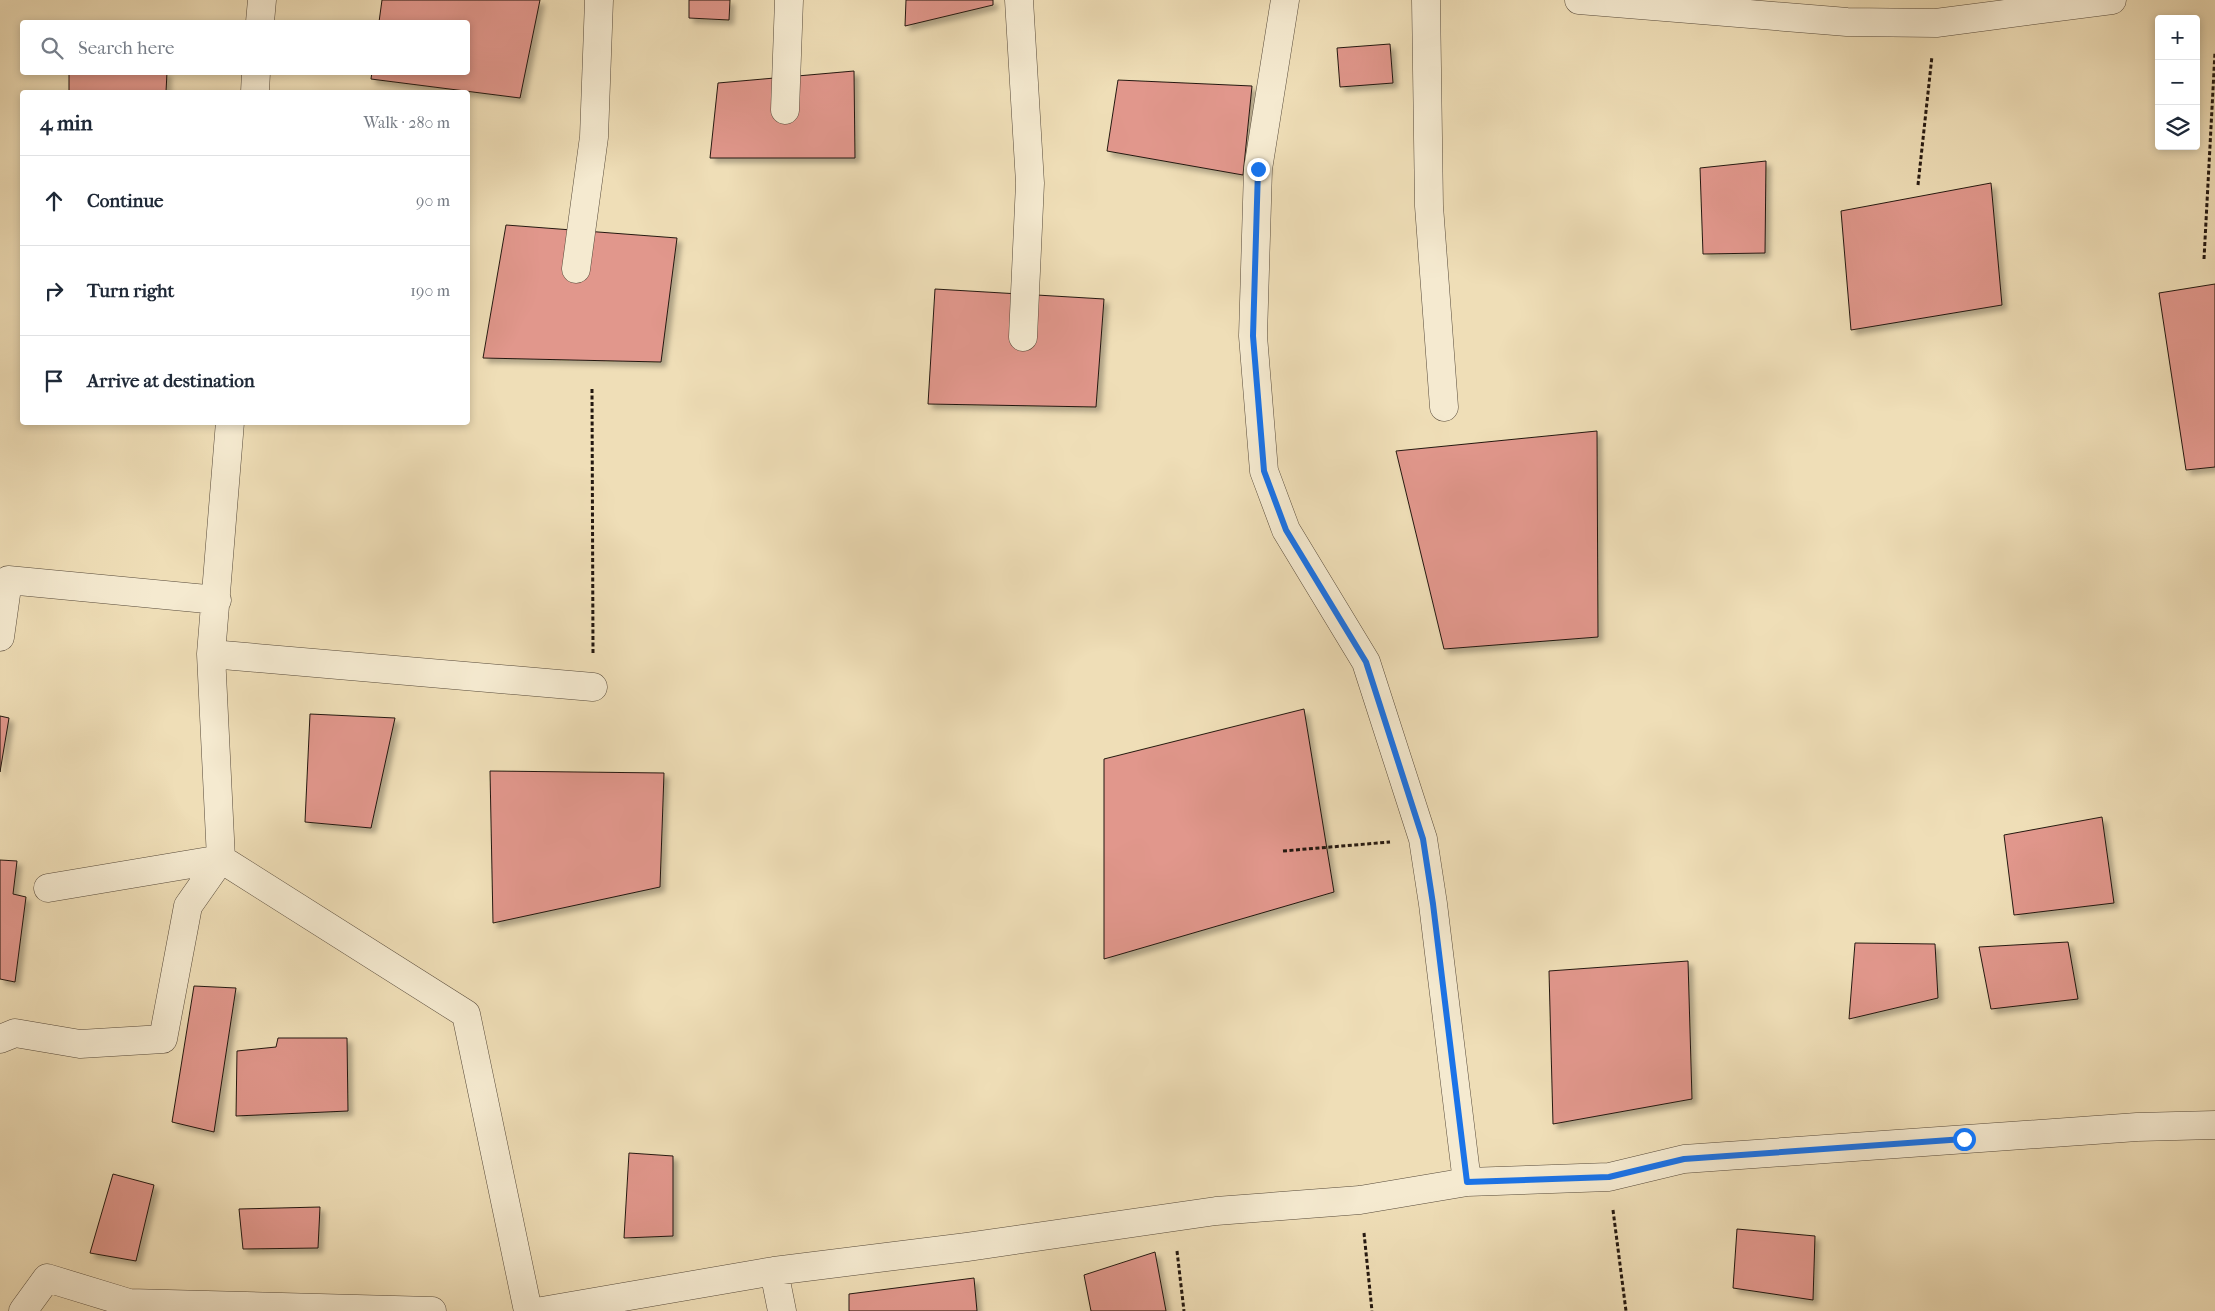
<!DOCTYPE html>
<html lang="en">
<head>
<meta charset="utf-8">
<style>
	body { margin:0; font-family:"IM FELL French Canon",serif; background:#f2f2f3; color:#1f2937 }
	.controls { position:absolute; right:15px; top:15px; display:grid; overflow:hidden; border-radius:5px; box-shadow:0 2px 8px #0003 }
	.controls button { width:45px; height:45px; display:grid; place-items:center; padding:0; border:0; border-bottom:1px solid #e0e1e3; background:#fff; color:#1f2937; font:25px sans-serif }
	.stop { position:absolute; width:15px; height:15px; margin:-11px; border:4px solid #1a73e8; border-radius:50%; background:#fff }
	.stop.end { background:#1a73e8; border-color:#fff; box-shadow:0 1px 5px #0008 }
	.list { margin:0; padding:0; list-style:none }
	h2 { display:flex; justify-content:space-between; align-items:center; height:65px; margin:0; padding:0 20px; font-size:21px }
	h2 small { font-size:16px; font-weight:400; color:#747a83 }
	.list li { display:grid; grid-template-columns:32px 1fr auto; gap:15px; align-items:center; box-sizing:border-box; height:90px; padding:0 20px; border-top:1px solid #e0e1e3 }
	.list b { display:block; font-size:19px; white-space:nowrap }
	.list em { font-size:16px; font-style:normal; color:#747a83 }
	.icon { flex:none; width:28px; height:28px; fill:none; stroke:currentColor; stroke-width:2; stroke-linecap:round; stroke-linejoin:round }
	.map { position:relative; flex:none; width:2215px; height:1311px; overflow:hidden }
	.search { position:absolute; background:#fff; box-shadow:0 2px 8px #0003; left:20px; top:20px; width:450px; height:55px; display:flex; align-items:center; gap:12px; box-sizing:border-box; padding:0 18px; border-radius:5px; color:#747a83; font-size:19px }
	.panel { position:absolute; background:#fff; box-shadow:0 2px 8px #0003; left:20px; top:90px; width:450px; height:335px; border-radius:5px }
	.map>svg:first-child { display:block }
</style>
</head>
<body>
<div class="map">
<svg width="2215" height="1311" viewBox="0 0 2215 1311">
	<defs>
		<filter id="shadow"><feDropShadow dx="4.5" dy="4.5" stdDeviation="2.5" flood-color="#0004"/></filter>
	</defs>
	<rect width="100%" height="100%" fill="#efdeb7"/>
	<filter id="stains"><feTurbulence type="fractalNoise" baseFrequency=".004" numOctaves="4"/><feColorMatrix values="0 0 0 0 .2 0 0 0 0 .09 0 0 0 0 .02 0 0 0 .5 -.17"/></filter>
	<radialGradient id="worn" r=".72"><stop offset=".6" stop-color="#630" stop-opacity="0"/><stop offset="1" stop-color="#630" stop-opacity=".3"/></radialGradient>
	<!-- building -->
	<path fill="#e1978c" stroke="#241810" filter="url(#shadow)" d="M 382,0 L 540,0 L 520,98 L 371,79 L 372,72 L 468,72 L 468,22 L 379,22 Z
		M 689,0 L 730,0 L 729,20 L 689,18 Z
		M 906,0 L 993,0 L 993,5 L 905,26 Z
		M 1390,44 L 1393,83 L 1340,87 L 1337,48 Z
		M 854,71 L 855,158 L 710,158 L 718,83 Z
		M 69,72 L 167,72 L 166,92 L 69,92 Z
		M 1118,80 L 1252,86 L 1243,175 L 1107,151 Z
		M 1766,161 L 1765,253 L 1703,254 L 1700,168 Z
		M 1991,183 L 2002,305 L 1851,330 L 1841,211 Z
		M 506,225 L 677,238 L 661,362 L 483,358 Z
		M 2215,284 L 2215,467 L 2186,470 L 2159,293 Z
		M 935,289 L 1104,299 L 1096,407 L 928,404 Z
		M 1597,431 L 1598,637 L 1444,649 L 1396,451 Z
		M 1304,709 L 1334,892 L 1104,959 L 1104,759 Z
		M 310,714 L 395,718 L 371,828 L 305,822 Z
		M 0,716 L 9,718 L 0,772 Z
		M 490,771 L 664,773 L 660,887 L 493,923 Z
		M 2102,817 L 2114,903 L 2014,915 L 2004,835 Z
		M 0,860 L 17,861 L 13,894 L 26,897 L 15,982 L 0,979 Z
		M 2068,942 L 2078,999 L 1991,1009 L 1979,947 Z
		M 1855,943 L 1935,944 L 1938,998 L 1849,1019 Z
		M 1688,961 L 1692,1099 L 1553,1124 L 1549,971 Z
		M 194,986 L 236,988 L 214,1132 L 172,1122 Z
		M 278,1038 L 347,1038 L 348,1111 L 236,1116 L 237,1051 L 276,1047 Z
		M 629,1153 L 673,1156 L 673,1236 L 624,1238 Z
		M 113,1174 L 154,1185 L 136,1261 L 90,1253 Z
		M 320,1207 L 318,1248 L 243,1249 L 239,1209 Z
		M 1737,1229 L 1815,1236 L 1813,1300 L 1733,1288 Z
		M 1155,1252 L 1166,1311 L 1091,1311 L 1084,1275 Z
		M 974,1278 L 977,1311 L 849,1311 L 849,1294 Z"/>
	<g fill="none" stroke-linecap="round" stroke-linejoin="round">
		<defs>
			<path id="minor" d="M 1019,0 L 1030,183 L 1023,337
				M 1285,0 L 1258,169 L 1253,336 L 1264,471 L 1286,530 L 1366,662 L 1423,839 L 1433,904 L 1467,1182
				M 1426,0 L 1429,206 L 1444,407
				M 260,22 L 262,0
				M 255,92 L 256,72
				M 785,110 L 789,0
				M 576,269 L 594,137 L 599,0
				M 230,422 L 211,654 L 221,859 L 466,1014 L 528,1311
				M 0,637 L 8,580 L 217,600
				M 211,654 L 593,687
				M 48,888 L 221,859
				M 0,1039 L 15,1033 L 80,1044 L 163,1039 L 188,906 L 221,859
				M 774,1271 L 782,1311
				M 23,1311 L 47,1278 L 129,1303 L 432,1311
				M 542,1311 L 774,1271 L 967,1247 L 1216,1211 L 1360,1200 L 1467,1182 L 1609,1177 L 1684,1159 L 2137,1127 L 2215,1125"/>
			<path id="tertiary" d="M 1579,0 L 1847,22 L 1936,23 L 2112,0"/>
		</defs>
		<!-- minor casing -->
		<use href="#minor" stroke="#574a3a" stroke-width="29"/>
		<!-- tertiary casing -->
		<use href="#tertiary" stroke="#574a3a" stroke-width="29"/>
		<!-- path -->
		<path stroke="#241810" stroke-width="3" stroke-dasharray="4 2.5" stroke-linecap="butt" d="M 1918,185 L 1932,56
			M 2204,259 L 2215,52
			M 592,389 L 593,654
			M 1283,851 L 1390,842
			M 1613,1210 L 1626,1311
			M 1364,1233 L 1372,1311
			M 1177,1251 L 1184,1311"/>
		<!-- minor -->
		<use href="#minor" stroke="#f5ead0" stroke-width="28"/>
		<!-- tertiary -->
		<use href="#tertiary" stroke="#f5ead0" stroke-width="28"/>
	</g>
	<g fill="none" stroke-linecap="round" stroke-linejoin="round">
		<!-- route -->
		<path stroke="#1a73e8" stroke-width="6" d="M 1258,169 L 1253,336 L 1264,471 L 1286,530 L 1366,662 L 1423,839 L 1433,904 L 1467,1182 L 1609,1177 L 1684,1159 L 1964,1139"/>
	</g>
	<rect width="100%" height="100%" filter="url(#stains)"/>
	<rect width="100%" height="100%" fill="url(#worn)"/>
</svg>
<div class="controls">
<button>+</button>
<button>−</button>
<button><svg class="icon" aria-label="layers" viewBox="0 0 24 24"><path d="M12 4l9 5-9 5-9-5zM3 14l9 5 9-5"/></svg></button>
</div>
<div class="stop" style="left:1964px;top:1139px"></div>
<div class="stop end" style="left:1258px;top:169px"></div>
<div class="search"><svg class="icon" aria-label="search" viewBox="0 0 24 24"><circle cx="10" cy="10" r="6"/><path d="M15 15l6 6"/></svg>Search here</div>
<section class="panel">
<h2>4 min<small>Walk · 280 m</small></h2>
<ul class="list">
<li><svg class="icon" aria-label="ahead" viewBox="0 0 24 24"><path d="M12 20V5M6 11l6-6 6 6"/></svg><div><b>Continue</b></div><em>90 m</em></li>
<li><svg class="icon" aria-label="right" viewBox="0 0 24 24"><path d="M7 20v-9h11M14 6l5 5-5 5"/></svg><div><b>Turn right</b></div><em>190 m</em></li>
<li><svg class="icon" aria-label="arrive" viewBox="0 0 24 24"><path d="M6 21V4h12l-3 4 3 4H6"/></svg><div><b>Arrive at destination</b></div></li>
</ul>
</section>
</div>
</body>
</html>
